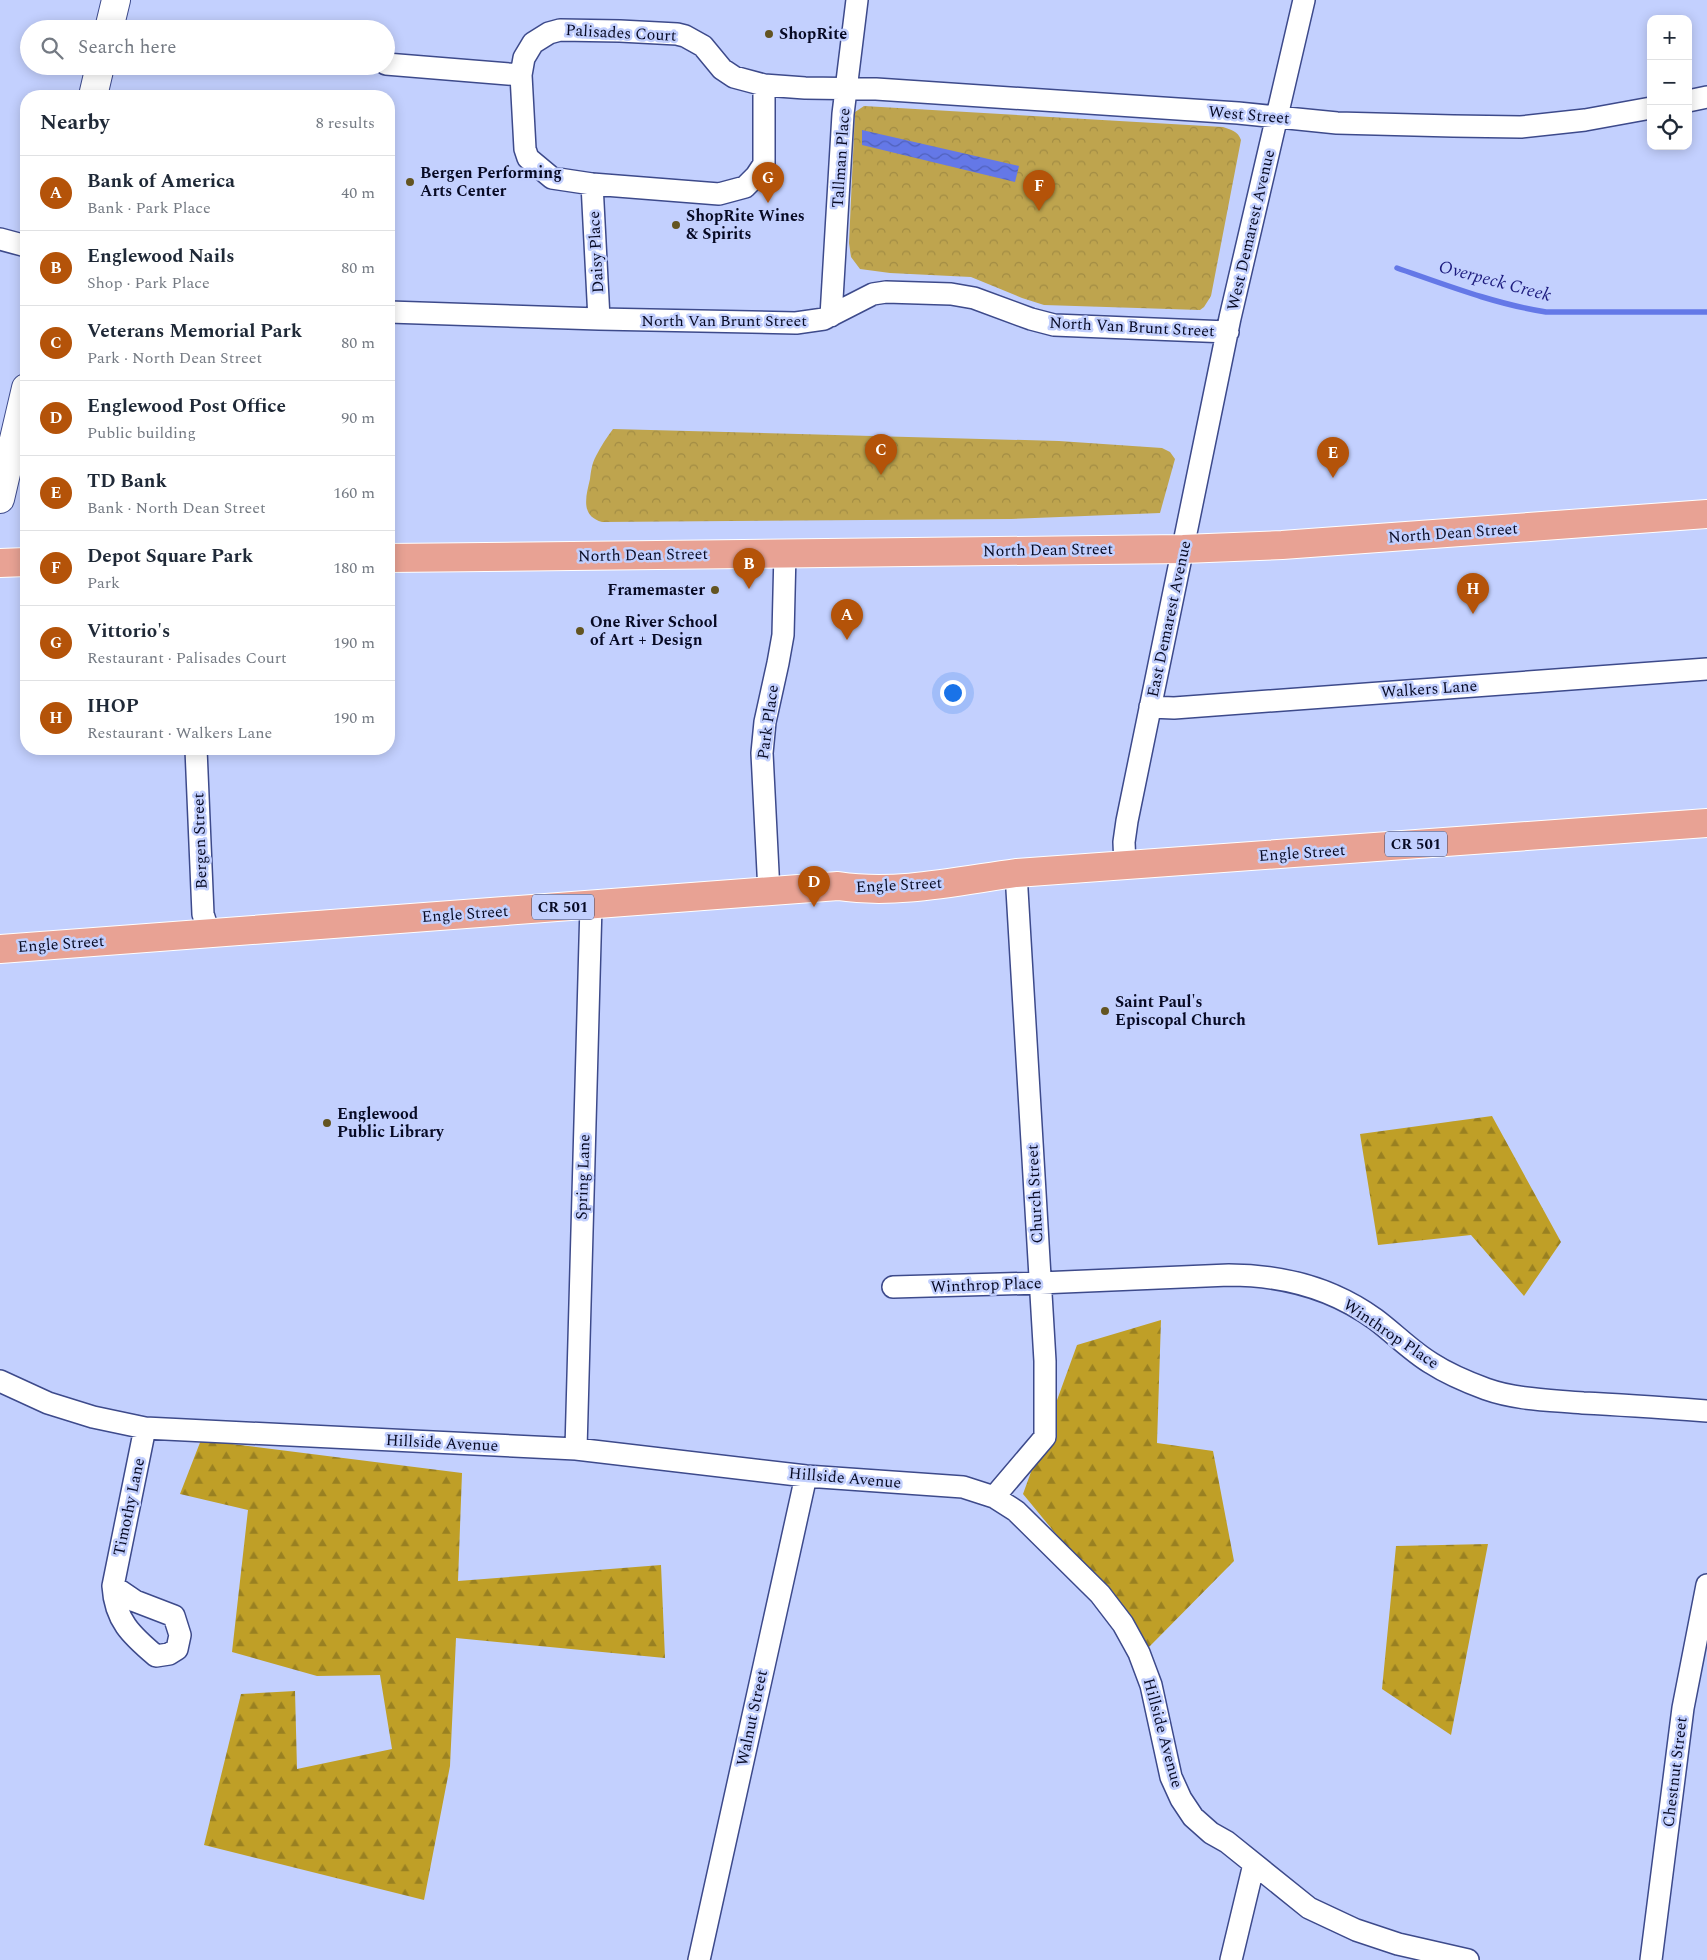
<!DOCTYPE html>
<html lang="en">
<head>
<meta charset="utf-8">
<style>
	body { margin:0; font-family:Spectral,serif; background:#f6f6f7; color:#1f2937 }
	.controls { position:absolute; right:15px; top:15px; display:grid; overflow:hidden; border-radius:10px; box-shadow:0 2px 12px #0003 }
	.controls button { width:45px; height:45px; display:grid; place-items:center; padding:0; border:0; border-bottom:1px solid #e0e1e3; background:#fff; color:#1f2937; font:25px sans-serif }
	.you { position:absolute; left:952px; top:692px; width:18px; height:18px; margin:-12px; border:4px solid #fff; border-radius:50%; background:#1a73e8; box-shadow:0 0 0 8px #1a73e833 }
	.badge { display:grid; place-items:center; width:32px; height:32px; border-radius:50%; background:#b45309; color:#fff; font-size:16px; font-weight:700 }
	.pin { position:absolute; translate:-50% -41px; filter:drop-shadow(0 1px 2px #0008) }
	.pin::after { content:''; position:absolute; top:26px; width:18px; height:15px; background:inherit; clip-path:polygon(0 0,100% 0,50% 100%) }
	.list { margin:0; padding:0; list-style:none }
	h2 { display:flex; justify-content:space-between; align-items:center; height:65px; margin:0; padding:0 20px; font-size:21px }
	h2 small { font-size:16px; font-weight:400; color:#747a83 }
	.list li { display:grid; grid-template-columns:32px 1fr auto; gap:15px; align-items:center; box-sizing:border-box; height:75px; padding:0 20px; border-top:1px solid #e0e1e3 }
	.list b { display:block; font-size:19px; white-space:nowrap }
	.list p { margin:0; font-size:16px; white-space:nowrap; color:#747a83 }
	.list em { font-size:16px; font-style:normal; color:#747a83 }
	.icon { flex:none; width:28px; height:28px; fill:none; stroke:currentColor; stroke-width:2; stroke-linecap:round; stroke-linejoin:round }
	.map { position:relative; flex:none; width:1707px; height:1960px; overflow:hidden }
	.search { position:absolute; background:#fff; box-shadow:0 2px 12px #0003; left:20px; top:20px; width:375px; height:55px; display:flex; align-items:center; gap:12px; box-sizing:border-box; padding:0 18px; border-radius:28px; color:#747a83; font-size:19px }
	.panel { position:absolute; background:#fff; box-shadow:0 2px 12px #0003; left:20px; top:90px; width:375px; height:665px; border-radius:20px }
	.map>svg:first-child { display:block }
</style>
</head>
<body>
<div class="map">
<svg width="1707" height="1960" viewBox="0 0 1707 1960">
	<defs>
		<pattern id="forest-firs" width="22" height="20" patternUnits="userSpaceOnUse" patternTransform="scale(1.25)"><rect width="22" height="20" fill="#bf9f27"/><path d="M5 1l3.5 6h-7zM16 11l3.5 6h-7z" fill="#998021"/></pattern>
		<pattern id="park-crowns" width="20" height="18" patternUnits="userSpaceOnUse" patternTransform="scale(1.25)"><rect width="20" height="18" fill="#bea44e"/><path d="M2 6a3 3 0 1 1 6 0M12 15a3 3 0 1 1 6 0" fill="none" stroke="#a28c44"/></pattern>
		<pattern id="water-waves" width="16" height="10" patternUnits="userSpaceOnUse" patternTransform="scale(1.25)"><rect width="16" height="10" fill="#6478e7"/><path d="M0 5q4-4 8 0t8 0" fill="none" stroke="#5061bb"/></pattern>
	</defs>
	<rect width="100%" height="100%" fill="#c3d0fe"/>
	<!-- forest -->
	<path fill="url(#forest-firs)" d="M 1492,1116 L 1561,1242 L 1524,1296 L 1471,1235 L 1378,1245 L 1360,1134 Z
		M 1161,1320 L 1157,1443 L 1213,1451 L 1234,1561 L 1149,1647 L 1023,1494 L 1077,1345 Z
		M 201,1440 L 462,1473 L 458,1581 L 661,1565 L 665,1658 L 456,1638 L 450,1766 L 424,1900 L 204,1845 L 241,1694 L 295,1691 L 297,1769 L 392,1749 L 380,1675 L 317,1676 L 232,1652 L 248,1510 L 180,1494 Z
		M 1488,1544 L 1451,1735 L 1382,1689 L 1396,1546 Z"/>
	<!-- park -->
	<path fill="url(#park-crowns)" d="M 864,106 L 1223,127 C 1231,130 1238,131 1241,140 L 1211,296 L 1204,307 L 1200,310 L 1044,305 L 1022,298 L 971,277 L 890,273 L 860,269 L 851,257 L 849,243 L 855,112 Z
		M 613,429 L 1059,441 L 1162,448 L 1170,452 L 1175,459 L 1160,513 L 1011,519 L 602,522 C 580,516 586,496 590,479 C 591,471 592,463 596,456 C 601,446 607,437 613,429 Z"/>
	<!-- water -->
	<path fill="url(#water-waves)" d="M 862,130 L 1019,166 L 1015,182 L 862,145 Z"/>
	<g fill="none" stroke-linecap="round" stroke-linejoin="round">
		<!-- stream -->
		<path stroke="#6478e7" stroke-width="5.5" d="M 1397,268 C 1446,285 1495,304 1546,312 L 1707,312"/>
		<defs>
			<path id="street" d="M 386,64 L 521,75
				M 764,85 L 764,164 L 756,176 L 745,187 L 719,194 L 592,184 L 552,178 L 528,158 L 525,149 L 521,75 L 524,58 L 533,43 L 549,33 L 560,30 L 620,31 L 677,34 L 685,36 L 703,46 L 722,69 L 734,77 L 764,85 L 805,88 L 876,89 L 1238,113 L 1337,123 L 1453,126 L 1521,127 L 1585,120 L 1651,108
				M 1688,101 L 1707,97
				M 592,184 L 599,319
				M 0,239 L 26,246
				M 389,312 L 599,319 L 796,323 L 824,319 L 873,294 L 886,292 L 951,294 L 974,298 L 1031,319 L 1054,325 L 1228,332
				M 831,316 L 843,114 L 857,0
				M 1150,707 L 1174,708 L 1707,669
				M 196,749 L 203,914 L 209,933
				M 1125,866 L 1124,842 L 1127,821 L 1230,318 L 1304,0
				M 769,892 L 762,753 L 765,722 L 778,663 L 783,635 L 785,552
				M 893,1287 L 1040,1283 L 1229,1275 C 1281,1275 1332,1288 1375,1319 C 1394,1333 1411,1351 1431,1363 C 1448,1374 1467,1382 1486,1389 C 1517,1400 1550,1400 1583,1403 C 1624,1405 1666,1408 1707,1411
				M 0,1381 L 48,1403 L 93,1417 L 145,1428 L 576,1449 L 806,1476 L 963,1487 L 994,1497 L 1016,1511 L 1100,1594 L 1123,1624 L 1139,1653 L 1151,1685 L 1171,1777 L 1181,1799 L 1193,1817 L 1211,1833 L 1227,1842 L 1309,1908 L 1356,1930 L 1398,1944 L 1468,1960
				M 576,1449 L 591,905
				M 994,1497 L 1045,1437 L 1045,1361 L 1016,873
				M 113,1586 L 135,1601 L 174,1616 L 180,1635 L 177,1649 L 169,1654 L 156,1656 C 131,1635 115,1620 113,1586 L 145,1428
				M 699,1960 L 806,1476
				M 1231,1960 L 1254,1864
				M 1651,1960 L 1683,1708 L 1707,1585"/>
			<path id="secondary" d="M 109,29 L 116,0
				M 93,96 L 100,66
				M 0,499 L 26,388"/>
			<path id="primary" d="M 389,558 L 1183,549 L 1282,545 L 1707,514
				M 0,563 L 26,562
				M 0,949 L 838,886 C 897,895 958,881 1016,873 L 1707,823"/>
		</defs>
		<!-- street casing -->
		<use href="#street" stroke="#3d4a8b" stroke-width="24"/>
		<!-- secondary casing -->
		<use href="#secondary" stroke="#3d4a8b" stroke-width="30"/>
		<!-- primary casing -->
		<use href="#primary" stroke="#fff" stroke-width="30"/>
		<!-- street -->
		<use href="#street" stroke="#fff" stroke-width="21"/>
		<!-- secondary -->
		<use href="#secondary" stroke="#fff" stroke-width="28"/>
		<!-- primary -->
		<use href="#primary" stroke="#e8a294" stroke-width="28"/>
	</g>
	<!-- markers -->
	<g fill="#635421" stroke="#c3d0fe" stroke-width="2">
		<circle cx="769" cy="34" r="5"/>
		<circle cx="410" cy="182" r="5"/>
		<circle cx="676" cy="225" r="5"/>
		<circle cx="715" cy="590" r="5"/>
		<circle cx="580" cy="631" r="5"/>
		<circle cx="1105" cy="1011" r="5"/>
		<circle cx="327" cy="1123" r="5"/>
	</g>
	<g text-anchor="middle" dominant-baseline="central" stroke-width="5" stroke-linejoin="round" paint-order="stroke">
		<!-- shield labels -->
		<g fill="#c3d0fe" stroke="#3f4565" stroke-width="1">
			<rect x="1385" y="831.5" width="62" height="25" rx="4"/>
			<rect x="532" y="894.5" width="62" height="25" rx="4"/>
		</g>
		<g font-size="15" font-weight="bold" fill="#070a24">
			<text x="1416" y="844">CR 501</text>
			<text x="563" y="907">CR 501</text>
		</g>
		<!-- street labels -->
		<g font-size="16" fill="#070a24" stroke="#c3d0fe">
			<text transform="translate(621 33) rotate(3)">Palisades Court</text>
			<text transform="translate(1249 115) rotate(5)">West Street</text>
			<text transform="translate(841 158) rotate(-86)">Tallman Place</text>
			<text transform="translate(1251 230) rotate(-77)">West Demarest Avenue</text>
			<text transform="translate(596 252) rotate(-93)">Daisy Place</text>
			<text x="724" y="321">North Van Brunt Street</text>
			<text transform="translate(1132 327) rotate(3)">North Van Brunt Street</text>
			<text transform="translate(1453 533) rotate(-4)">North Dean Street</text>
			<text transform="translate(1048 550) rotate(-1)">North Dean Street</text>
			<text transform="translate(643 555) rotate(-1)">North Dean Street</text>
			<text transform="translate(1169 619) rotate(-78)">East Demarest Avenue</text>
			<text transform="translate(1429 689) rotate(-4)">Walkers Lane</text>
			<text transform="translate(768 722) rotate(-82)">Park Place</text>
			<text transform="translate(200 841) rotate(-92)">Bergen Street</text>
			<text transform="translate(1302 853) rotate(-4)">Engle Street</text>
			<text transform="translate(899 885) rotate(-3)">Engle Street</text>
			<text transform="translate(465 914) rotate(-4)">Engle Street</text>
			<text transform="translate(61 944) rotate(-4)">Engle Street</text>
			<text transform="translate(583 1177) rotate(-88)">Spring Lane</text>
			<text transform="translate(1035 1194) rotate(-93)">Church Street</text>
			<text transform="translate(986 1285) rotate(-2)">Winthrop Place</text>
			<text transform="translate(1391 1334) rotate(34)">Winthrop Place</text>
			<text transform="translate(442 1443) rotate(3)">Hillside Avenue</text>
			<text transform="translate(845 1478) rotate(5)">Hillside Avenue</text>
			<text transform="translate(129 1507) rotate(-78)">Timothy Lane</text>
			<text transform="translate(752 1718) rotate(-78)">Walnut Street</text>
			<text transform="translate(1163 1733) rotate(75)">Hillside Avenue</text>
			<text transform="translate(1675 1772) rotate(-83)">Chestnut Street</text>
		</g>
		<!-- poi labels -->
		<g font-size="16" font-weight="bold" fill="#070a24" stroke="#c3d0fe" text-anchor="start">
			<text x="779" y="34">ShopRite</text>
			<text x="420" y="173">Bergen Performing<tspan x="420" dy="18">Arts Center</tspan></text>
			<text x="686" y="216">ShopRite Wines<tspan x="686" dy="18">&amp; Spirits</tspan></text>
			<text x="705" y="590" text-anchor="end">Framemaster</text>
			<text x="590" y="622">One River School<tspan x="590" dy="18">of Art + Design</tspan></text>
			<text x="1115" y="1002">Saint Paul's<tspan x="1115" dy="18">Episcopal Church</tspan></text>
			<text x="337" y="1114">Englewood<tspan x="337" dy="18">Public Library</tspan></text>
		</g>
		<!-- water labels -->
		<g font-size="18" font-style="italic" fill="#1b197c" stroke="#c3d0fe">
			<text transform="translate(1495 281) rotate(15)">Overpeck Creek</text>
		</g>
	</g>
</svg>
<div class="controls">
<button>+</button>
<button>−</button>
<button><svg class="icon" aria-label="locate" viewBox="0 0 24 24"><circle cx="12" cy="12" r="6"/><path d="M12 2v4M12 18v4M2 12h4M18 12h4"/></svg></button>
</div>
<div class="you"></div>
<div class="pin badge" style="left:847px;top:640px">A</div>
<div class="pin badge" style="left:749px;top:589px">B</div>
<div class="pin badge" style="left:881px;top:475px">C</div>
<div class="pin badge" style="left:814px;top:907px">D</div>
<div class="pin badge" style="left:1333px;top:478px">E</div>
<div class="pin badge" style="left:1039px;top:211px">F</div>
<div class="pin badge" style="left:768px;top:203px">G</div>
<div class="pin badge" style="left:1473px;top:614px">H</div>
<div class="search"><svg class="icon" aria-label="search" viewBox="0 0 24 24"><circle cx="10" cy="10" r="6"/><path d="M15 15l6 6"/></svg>Search here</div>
<section class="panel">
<h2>Nearby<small>8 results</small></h2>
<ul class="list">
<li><span class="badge">A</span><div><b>Bank of America</b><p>Bank · Park Place</p></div><em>40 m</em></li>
<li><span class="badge">B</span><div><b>Englewood Nails</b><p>Shop · Park Place</p></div><em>80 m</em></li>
<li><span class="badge">C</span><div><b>Veterans Memorial Park</b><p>Park · North Dean Street</p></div><em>80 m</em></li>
<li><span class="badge">D</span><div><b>Englewood Post Office</b><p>Public building</p></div><em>90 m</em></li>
<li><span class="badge">E</span><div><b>TD Bank</b><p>Bank · North Dean Street</p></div><em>160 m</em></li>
<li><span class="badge">F</span><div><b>Depot Square Park</b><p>Park</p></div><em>180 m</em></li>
<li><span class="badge">G</span><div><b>Vittorio's</b><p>Restaurant · Palisades Court</p></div><em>190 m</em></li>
<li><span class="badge">H</span><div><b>IHOP</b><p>Restaurant · Walkers Lane</p></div><em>190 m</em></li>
</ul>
</section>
</div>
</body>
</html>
